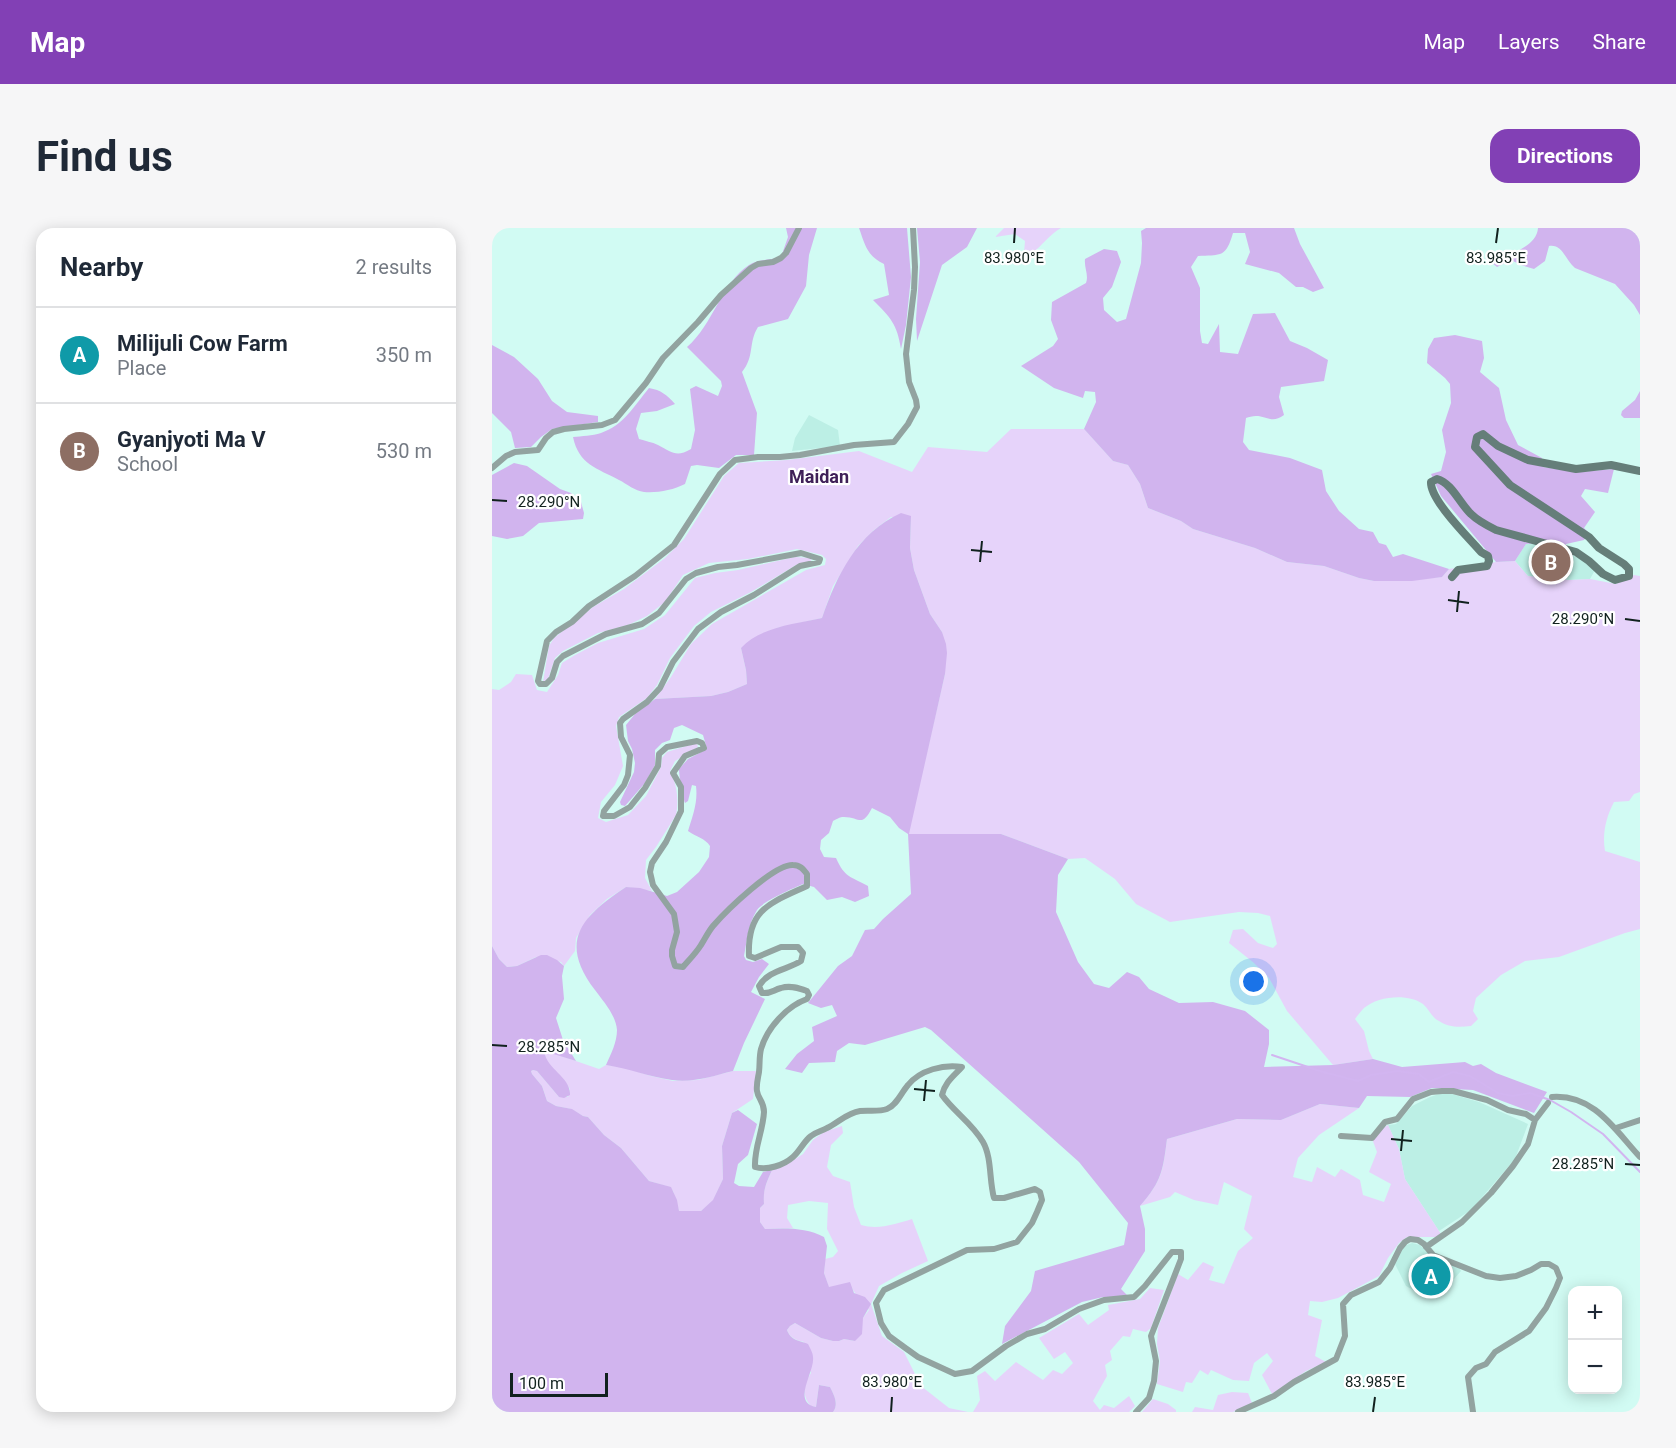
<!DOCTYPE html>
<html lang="en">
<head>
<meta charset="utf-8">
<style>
	body { margin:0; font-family:Roboto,sans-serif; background:#f6f6f7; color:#1f2937 }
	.controls { position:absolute; right:18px; bottom:18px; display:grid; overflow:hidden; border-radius:12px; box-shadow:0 3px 15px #0003 }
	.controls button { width:54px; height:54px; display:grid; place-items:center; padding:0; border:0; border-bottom:2px solid #e0e1e3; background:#fff; color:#1f2937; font:30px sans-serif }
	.scale { position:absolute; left:18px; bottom:15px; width:98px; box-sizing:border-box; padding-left:6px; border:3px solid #11211e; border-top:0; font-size:16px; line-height:21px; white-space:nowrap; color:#11211e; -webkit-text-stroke:4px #fff; paint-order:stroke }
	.you { position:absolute; left:762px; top:754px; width:21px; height:21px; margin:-15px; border:4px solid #fff; border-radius:50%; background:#1a73e8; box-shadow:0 0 0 9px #1a73e833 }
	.badge { display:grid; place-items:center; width:39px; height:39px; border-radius:50%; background:#8240b5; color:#fff; font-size:20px; font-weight:700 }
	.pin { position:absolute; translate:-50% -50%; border:3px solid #fff; box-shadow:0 2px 6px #0006 }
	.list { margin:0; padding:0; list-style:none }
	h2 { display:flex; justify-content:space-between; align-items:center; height:78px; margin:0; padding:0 24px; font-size:26px }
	h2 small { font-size:20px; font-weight:400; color:#747a83 }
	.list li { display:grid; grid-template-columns:39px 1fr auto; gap:18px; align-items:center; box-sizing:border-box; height:96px; padding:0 24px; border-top:2px solid #e0e1e3 }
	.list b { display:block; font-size:22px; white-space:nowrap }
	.list p { margin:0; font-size:20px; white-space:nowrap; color:#747a83 }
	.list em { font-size:20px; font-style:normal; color:#747a83 }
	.map { position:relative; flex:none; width:1148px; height:1184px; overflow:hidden; border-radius:18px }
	header { display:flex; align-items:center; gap:36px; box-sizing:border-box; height:84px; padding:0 30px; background:#8240b5; color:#fff }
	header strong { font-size:28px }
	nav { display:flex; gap:33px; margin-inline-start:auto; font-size:21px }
	.intro { display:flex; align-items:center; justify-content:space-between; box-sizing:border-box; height:144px; padding:0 36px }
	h1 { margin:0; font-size:42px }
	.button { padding:15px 27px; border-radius:18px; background:#8240b5; color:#fff; font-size:21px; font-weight:700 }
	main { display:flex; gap:36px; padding:0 36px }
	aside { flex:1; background:#fff; border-radius:18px; box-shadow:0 3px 15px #0003 }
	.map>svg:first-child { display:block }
</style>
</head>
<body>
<header>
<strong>Map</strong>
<nav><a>Map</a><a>Layers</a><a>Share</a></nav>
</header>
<div class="intro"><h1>Find us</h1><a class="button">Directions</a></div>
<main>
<aside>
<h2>Nearby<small>2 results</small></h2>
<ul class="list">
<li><span class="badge" style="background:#0f9aa8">A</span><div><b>Milijuli Cow Farm</b><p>Place</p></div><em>350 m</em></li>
<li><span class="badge" style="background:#8d6e63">B</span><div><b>Gyanjyoti Ma V</b><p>School</p></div><em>530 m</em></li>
</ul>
</aside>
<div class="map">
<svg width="1148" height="1184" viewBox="0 0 1148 1184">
	<rect width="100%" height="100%" fill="#d1fbf3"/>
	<!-- built -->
	<path fill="#bcefe5" d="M 317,187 L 346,202 L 348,218 L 300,223 L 303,210 Z
		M 1048,315 L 1097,334 L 1103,342 L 1098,351 L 1077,352 L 1036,348 L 1023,333 L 1034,316 Z
		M 953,864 L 987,874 L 1036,896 L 1023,931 L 979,982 L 947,1003 L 913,951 L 907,921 L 896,897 L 904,896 L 920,878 L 938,869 Z
		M 920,1015 L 928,1017 L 939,1028 L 967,1039 L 969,1043 L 962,1051 L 934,1069 L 914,1058 L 903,1036 L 912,1018 Z"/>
	<!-- green -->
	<path fill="#e6d3fa" d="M 512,0 L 569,0 C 558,6 550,18 539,26 L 532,25 L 533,13 L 523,6 L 503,9 Z
		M 519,201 L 592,201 L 621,233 L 636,237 L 648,256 L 656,280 L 689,293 L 701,301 L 763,320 L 795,334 L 832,338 L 867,350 L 882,353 L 950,349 L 957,341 L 1004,334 L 1023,333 L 1036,348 L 1077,352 L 1098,351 L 1124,356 L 1142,347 L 1148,348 L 1148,564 L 1142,566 L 1137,573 L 1122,574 C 1114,589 1110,606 1113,623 L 1148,634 L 1148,701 L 1133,705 L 1067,729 L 1033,733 L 1009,747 L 984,770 L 981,783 L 986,791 L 979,798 C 968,799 957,800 947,793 C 940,790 937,781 931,776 C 916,765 886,768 872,780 C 869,783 866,787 863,791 L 872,803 L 877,823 L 881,831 L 841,837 L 795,783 L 777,750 L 762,735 L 737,715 L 741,702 L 751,701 L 766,715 L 781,720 L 785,716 L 778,688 L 766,685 L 747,684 L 678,694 L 644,676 L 623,651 L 593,630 L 576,631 L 509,606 L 416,606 L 453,446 L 450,404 L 438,386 L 422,342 L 418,320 L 419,289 L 399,289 L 382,302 L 366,318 L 341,358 L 330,390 L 285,400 L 249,420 L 254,442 L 255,456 L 236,464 L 219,468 L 163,471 L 179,449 L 199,416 L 220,396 L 314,342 L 333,337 L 334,331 L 330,327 L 305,321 L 256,331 L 217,335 L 191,347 L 173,374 L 155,388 L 136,397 L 106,405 L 71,423 L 63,430 L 56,451 L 51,454 L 57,418 L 62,410 L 101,379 L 132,361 L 173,330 L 192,311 L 232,248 L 247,235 L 295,232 L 367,223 L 420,244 L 436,219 L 495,224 Z
		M 303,329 L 319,330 L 319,333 L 304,337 L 259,364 L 219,384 L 202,398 L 178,430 L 165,457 L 155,470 L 127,489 L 124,498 L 131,538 L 123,557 L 109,574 L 106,590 L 114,594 L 136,587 L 154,568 L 169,539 L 170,530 L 175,524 L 201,516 L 205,516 L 206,519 L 183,533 L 178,543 C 185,556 187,573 184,587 L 164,619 L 154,632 L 153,650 L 160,663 L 134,659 L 115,671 L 98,687 L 84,710 L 83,723 L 72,738 L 69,734 L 44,729 L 25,738 L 15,739 L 7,731 L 0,718 L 0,461 L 7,462 L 19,454 L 24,446 L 40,447 L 45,462 L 55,464 L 66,447 L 70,435 L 83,427 L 106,415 L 152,401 L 173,387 L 203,350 L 223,345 L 246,342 Z
		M 52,822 L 107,841 L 114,837 L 131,839 L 159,848 L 181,853 L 206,852 L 241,843 L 264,843 L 261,871 L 240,885 L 230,918 L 231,951 L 221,973 L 209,983 L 187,983 L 181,963 L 174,958 L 157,953 L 129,920 L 112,907 L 96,889 L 91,888 L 79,881 L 64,878 L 55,873 L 50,858 L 40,846 L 39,843 L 41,842 L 45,843 L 67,869 L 76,869 L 78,861 C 70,848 53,839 52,822 Z
		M 828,876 L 867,880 L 827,907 L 806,930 L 801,949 L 820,954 L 825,939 L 843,949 L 849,941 L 868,952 L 871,967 L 892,974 L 899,956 L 877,944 L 885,924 L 879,908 L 896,897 L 907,921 L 913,951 L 949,1006 L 946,1009 L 915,1009 L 907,1015 L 896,1030 L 887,1048 L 846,1070 L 830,1074 L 818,1073 L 816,1087 L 830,1092 L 823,1128 L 834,1134 L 814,1143 L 780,1166 L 770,1147 L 781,1133 L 775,1125 L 762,1135 L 757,1153 L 741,1152 L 719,1142 L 716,1147 L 708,1142 L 700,1155 L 694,1154 L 691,1164 L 665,1156 L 668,1133 L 665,1116 L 666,1100 L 686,1046 L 696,1052 L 711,1034 L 722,1039 L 717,1052 L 732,1056 L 746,1023 L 761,1010 L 752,1001 L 760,968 L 732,954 L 726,977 L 702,972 L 683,964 L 678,969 L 648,978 C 670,953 671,943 675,911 L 745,891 L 789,892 Z
		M 350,898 L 351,905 L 339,917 L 335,939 L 341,948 L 358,954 L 362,979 L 369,997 C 386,1002 404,996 420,991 L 436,1033 L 410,1045 L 387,1058 L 379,1076 L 390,1108 L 412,1124 L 429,1158 L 457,1180 L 476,1184 L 341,1184 C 347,1176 342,1167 338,1159 L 327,1157 L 324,1179 L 319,1178 C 309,1168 312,1156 319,1145 L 312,1114 C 304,1112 298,1110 295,1102 L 298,1098 L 303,1095 L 329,1110 L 341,1113 L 347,1113 L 352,1111 L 363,1113 L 371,1090 L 377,1082 C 372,1075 363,1066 360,1060 L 337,1060 L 332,1045 L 333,1031 L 341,1029 L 346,1023 L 335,1001 L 336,975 L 317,973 L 296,977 L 295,990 L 301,1000 L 273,1001 L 268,994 L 268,980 L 272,976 C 270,963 275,954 280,942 L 294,937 L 311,926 L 321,912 L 332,904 Z
		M 658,1060 L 672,1062 L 659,1100 L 654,1104 L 641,1101 L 638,1109 L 631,1108 L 618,1123 L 620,1132 L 613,1137 L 615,1148 L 601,1173 L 608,1182 L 612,1177 L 622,1180 L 637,1168 L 643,1178 L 637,1184 L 481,1184 L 488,1172 L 485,1148 L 493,1143 L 503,1153 L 524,1134 L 551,1152 L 561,1142 L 570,1146 L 581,1135 L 573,1124 L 562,1131 L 547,1110 L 587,1086 L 596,1097 L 617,1082 L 616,1077 L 648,1071 Z
		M 740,1164 L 756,1165 L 760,1175 L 741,1184 L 700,1184 L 703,1179 L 721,1182 L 726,1167 Z
		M 661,1171 L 676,1176 L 684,1182 L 684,1184 L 650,1184 Z"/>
	<!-- forest -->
	<path fill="#d1b4ee" d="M 294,0 L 325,0 L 317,27 L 314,58 L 296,91 L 266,99 C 256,115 263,128 250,144 L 265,185 L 262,227 L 244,227 L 227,240 L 205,237 L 199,238 L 193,256 C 181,262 166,265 152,264 C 143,263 135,256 127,252 C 105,240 87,237 81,209 C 90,208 100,208 109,205 C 132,197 142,178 157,160 C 169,162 175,167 183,176 L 165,183 L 149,185 L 144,201 L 147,211 C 153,213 160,214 166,217 C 180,224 184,230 199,221 L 203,202 L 198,161 L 204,158 L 226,168 L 230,158 L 229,153 L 195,119 C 221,97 230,54 257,37 C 267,31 279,32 289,29 L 296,9 Z
		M 367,0 L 415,0 L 419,49 L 414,97 L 409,121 C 405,96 399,90 381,72 L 397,67 L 392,36 C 375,28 373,17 367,0 Z
		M 425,0 L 485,0 L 475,19 L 450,37 L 425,113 L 424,91 L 428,34 Z
		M 654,0 L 802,0 L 808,16 L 832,60 L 821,64 L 811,59 L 804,59 L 787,45 L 753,36 L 758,24 L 753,5 L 741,5 C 734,29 730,27 706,28 L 699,39 L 708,60 L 708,103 L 710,115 L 716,116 L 727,96 L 728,124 L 746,126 L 761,86 L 783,85 L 798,113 L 815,120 L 836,132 L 832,153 L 789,159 L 787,169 L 792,187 C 780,196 775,188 764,188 C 760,188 757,189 754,190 L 751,214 L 757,222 L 798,230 L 830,242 L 834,263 L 847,283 L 867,301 L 881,304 L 887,315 L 894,317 L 901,329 L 911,326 L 957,341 L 950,349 L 920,353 L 882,353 L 867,350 L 832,338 L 795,334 L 763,320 L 701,301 L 689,293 L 656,280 L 648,256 L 636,237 L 621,233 L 592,201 L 604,174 L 603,164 L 593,163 L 591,170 L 562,160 L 529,138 L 561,118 L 566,111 L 559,92 L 560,74 L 594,55 C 597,47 592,40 593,31 L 612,21 L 625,23 L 629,34 L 620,59 L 611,70 L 612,82 L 625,94 L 634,91 L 649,35 L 650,15 L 649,3 Z
		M 1046,0 L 1148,0 L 1148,87 L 1142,77 L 1123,56 L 1083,40 C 1073,32 1071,16 1057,18 L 1053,33 L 1042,41 L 1029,37 L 1019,32 L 1005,39 L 1000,35 C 1015,27 1045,19 1046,0 Z
		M 963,107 L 990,113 L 992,130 L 988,144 L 1007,160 L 1014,192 L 1026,217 L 1050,230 L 1051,239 L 1086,244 L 1122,241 L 1116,265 L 1093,261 L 1089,268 L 1103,284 L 1092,300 L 1097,305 L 1092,312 L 1074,316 L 1072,324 L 1048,315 L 1034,316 L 1023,333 L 1004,334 L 949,268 L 939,246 L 949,243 L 954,224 L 950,202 L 959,175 L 958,156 L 953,150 L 935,135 L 936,121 L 942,110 Z
		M 0,117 L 22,129 L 46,151 L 60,173 L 75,184 L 106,188 L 106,194 L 60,201 L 49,209 L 39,219 L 23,220 L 19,204 L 0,185 Z
		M 1148,163 L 1148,190 L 1132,190 L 1129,187 L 1130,183 L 1143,172 Z
		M 22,235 L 35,238 L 68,261 L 79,265 L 89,274 L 92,285 L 91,291 L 47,295 L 31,308 L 15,311 L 0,308 L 0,247 Z
		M 409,285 L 419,288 L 418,320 L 422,342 L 438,386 L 450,404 L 454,416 L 455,425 L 453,446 L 417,606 L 509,606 L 576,631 L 566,647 L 564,684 L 586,734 L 602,756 L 617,760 L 635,744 L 647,749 L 657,761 L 687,775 L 721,774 L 753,783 L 777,802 L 777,816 L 772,839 L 841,837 L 881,831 L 910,839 L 973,834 L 981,838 L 989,836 L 1004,845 L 1055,864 L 1042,885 L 981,862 L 940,860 L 918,869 L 875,868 L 867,880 L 828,876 L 789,892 L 745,891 L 675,911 C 671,942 670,953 648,978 L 653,1001 L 653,1023 L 629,1061 L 635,1067 L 629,1069 L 611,1069 L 590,1074 L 510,1116 L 513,1098 L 539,1063 L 543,1043 L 632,1017 L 636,995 L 587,934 L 439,802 L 433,799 L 373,817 L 357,815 L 345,823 L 343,834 L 317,835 L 310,845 L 293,841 L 305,826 L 322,813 L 320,799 L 345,788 L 340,777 L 329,780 L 316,775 L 346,738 L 360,728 L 373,702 L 382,701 L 391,691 L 419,666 L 416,606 L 407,600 L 398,589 L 380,580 C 369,601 368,588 350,589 C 348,589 343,592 341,593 L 337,605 L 329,612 L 328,621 L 332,629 L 344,630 C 353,650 358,648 376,658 L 377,668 L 363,674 L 350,669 L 335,672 L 322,659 L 311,656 C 300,661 271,673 265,682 C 256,696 255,713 252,728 L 254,732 L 261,734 L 270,731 L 277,736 L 267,749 L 259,764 L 273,771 L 252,815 L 241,843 C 221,848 201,855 180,852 C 157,849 136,840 114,837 C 119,826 125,814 125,802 C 124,787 111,773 103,762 C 65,712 91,688 134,659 L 148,660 L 175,668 L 185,664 L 207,644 L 217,629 L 218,618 C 213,610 204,609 196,603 C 201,587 206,574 204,558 L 200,557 L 196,573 L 193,575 C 191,569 187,548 187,541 L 196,531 L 215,521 L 211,507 L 190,497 L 182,500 L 178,512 L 170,515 L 163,522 L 163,537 L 153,555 L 133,578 L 129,577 L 128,574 L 142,544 L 143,535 L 140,521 L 136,513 L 134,497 L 143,486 L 163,471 L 219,468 L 236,464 L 255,456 L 254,442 L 249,420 C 268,399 303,396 330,390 C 345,347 365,305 409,285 Z
		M 0,718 L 7,731 L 15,739 L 25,738 L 49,727 L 55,727 L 65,732 L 72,738 L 70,748 L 72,771 L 64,790 L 71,812 L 84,833 L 52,823 C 55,842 79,849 78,867 L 72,870 L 67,869 L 45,843 L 41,842 L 39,843 L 40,846 L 50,858 L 55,873 L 64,878 L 80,881 L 91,888 L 96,889 L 112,907 L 129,920 L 157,953 L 179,959 L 185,972 L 187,983 L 209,983 L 221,972 L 231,951 L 230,918 L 240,885 L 246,882 L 265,896 L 256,927 L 246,936 L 242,955 L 247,958 L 262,959 L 271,944 L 280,942 C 274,956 271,961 272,976 L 268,980 L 268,994 L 273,1001 C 292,1000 314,999 332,1009 L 335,1018 L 332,1045 L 337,1059 L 358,1054 L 362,1065 L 373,1069 L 379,1076 L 371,1090 L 370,1106 L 363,1113 L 352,1111 L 347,1113 L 341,1113 L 329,1110 L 303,1095 L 298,1098 L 295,1102 C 299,1113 307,1112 316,1116 C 318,1120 321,1125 321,1129 C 323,1144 299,1174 324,1179 L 327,1157 L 338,1159 C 342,1167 347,1176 341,1184 L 0,1184 Z"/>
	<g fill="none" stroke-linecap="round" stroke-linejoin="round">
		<!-- stream -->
		<path stroke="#d2b5f0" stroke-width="2" d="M 780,827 L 831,844 L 866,853 L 879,847 L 906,843 L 927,846 L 937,854 L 961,844 L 978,848 L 1006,865 L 1020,868 L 1038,865 L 1058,872 L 1079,884 L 1111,906 L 1148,944"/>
		<!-- street -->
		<path stroke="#92a3a0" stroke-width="6" d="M 421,0 L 423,39 L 422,62 L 414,126 L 417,154 L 424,172 L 425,179 L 416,196 L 402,214 L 362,217 L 308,227 L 288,229 L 266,229 L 243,232 L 228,246 L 182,317 L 143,348 L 97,378 L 80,394 L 64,404 L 55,413 L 46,453 L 48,456 L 54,456 L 60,450 L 65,434 L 71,428 L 114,406 L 150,396 L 167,385 L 194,351 L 204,345 L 226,339 L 245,337 L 309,325 L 328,331 L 327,334 L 308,338 L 262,367 L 229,384 L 206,401 L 181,434 L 168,460 L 155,474 L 131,491 L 128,495 L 129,509 L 138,527 L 136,547 L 132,557 L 112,583 L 111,588 L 122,588 L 138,579 L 153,560 L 166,538 L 167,526 L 175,519 L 205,513 L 210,515 L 212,520 L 193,528 L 181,545 L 189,559 L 189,583 L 174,614 L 160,635 L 158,644 L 161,657 L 182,686 L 185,704 L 180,722 L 180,728 L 183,738 L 191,739 C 197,732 204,725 209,717 C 213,711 216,704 221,698 C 234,683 282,636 301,637 C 308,637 311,641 315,646 L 315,658 C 278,675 255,681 257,728 L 263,730 L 289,719 L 306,719 L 311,725 L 309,733 C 295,742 277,742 267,758 L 270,765 C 279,766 281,762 289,760 C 298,757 307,760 315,763 L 317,767 L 315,771 C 295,778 275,800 269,821 C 267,829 268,836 267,844 C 266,850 264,857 265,863 C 266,871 272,873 272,884 C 271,903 262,920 263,939 C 275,943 292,937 301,929 C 308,923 312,913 319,908 C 324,904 330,903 335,900 C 347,894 355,885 368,883 C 376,882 387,884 395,881 C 405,877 409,865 416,857 C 428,842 452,836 470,839 C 462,848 453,854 450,867 C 462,884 480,895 491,914 C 500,930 497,952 502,970 L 512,970 L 543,961 L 548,964 L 550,972 L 545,984 L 540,995 L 525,1014 L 502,1021 L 475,1022 L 392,1062 L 384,1075 L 389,1095 L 397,1108 L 412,1119 L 426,1129 L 463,1146 L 480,1143 L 514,1118 L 535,1106 L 553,1101 L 587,1081 L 612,1072 L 642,1069 L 653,1058 L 680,1024 L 689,1024 L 689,1031 L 659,1108 L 664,1133 L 662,1153 L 657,1170 L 644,1184
			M 0,240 L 14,228 L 23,224 L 46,222 L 54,210 L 61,204 L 72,201 L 110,197 L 123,192 L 154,155 L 171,130 L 206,94 L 229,67 L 259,40 L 266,36 L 281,34 L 289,30 L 294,25 L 307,0
			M 1060,869 C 1102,866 1123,902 1148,929
			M 1124,900 L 1148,892
			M 849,908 L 880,910 L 893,894 L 905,891 L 921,871 L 939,864 L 950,863 L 961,863 L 995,872 L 1016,882 L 1034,886 L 1043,892 L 1056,875
			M 934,1019 L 970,994 L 999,965 L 1021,938 L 1036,916 L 1043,892
			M 746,1184 L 782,1168 L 802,1154 L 844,1131 L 853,1108 L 851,1076 L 859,1067 L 887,1054 L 898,1040 L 908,1020 L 913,1014 L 918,1011 L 926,1012 L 932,1016 L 941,1027 L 994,1048 L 1008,1050 L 1024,1048 L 1039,1042 L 1049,1036 L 1057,1036 L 1064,1040 L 1068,1050 L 1064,1060 L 1054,1080 L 1037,1103 L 1003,1124 L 994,1136 L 984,1140 L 976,1149 L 981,1184"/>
		<!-- secondary -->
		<path stroke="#657e79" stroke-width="8" d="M 960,349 L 966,342 L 995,338 L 997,333 L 996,328 L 989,324 C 977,310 938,272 939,254 L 945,251 C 960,255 968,276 979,286 C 986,293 996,298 1004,302 L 1084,324 L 1097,333 L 1111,346 L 1123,352 L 1137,348 L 1137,341 L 1132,336 L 1107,320 L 1097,309 L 1018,257 L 983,219 L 985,209 L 991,206 L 1006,218 L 1036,232 L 1084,241 L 1119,237 L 1148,243"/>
	</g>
	<!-- ticks -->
	<path fill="none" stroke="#11211e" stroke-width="2" d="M 522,15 L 523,0M 1004,15 L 1006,0M 0,272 L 15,273M 479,322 L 500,324M 488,334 L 490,313M 956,372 L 977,375M 965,384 L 967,363M 1133,391 L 1148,393M 0,817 L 15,818M 422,861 L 443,863M 432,873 L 434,852M 899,911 L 920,913M 909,923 L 911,902M 1133,936 L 1148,937M 399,1184 L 400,1169M 881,1184 L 883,1169"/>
	<g text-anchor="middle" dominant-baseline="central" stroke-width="4.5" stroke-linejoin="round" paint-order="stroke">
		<!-- quarter labels -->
		<g font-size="18" font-weight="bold" fill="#3f2058" stroke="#fff">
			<text x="327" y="248">Maidan</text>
		</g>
	</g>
	<g font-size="15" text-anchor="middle" fill="#11211e" stroke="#fff" stroke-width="4.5" stroke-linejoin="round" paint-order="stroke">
		<text x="522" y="35">83.980°E</text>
		<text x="1004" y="35">83.985°E</text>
		<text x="57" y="279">28.290°N</text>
		<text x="1091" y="396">28.290°N</text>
		<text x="57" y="824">28.285°N</text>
		<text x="1091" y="941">28.285°N</text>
		<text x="400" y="1159">83.980°E</text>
		<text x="883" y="1159">83.985°E</text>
	</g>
</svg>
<div class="controls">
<button>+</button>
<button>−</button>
</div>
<div class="scale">100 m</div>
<div class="you"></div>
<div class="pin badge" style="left:939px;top:1048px;background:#0f9aa8">A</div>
<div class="pin badge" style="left:1059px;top:334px;background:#8d6e63">B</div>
</div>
</main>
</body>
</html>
